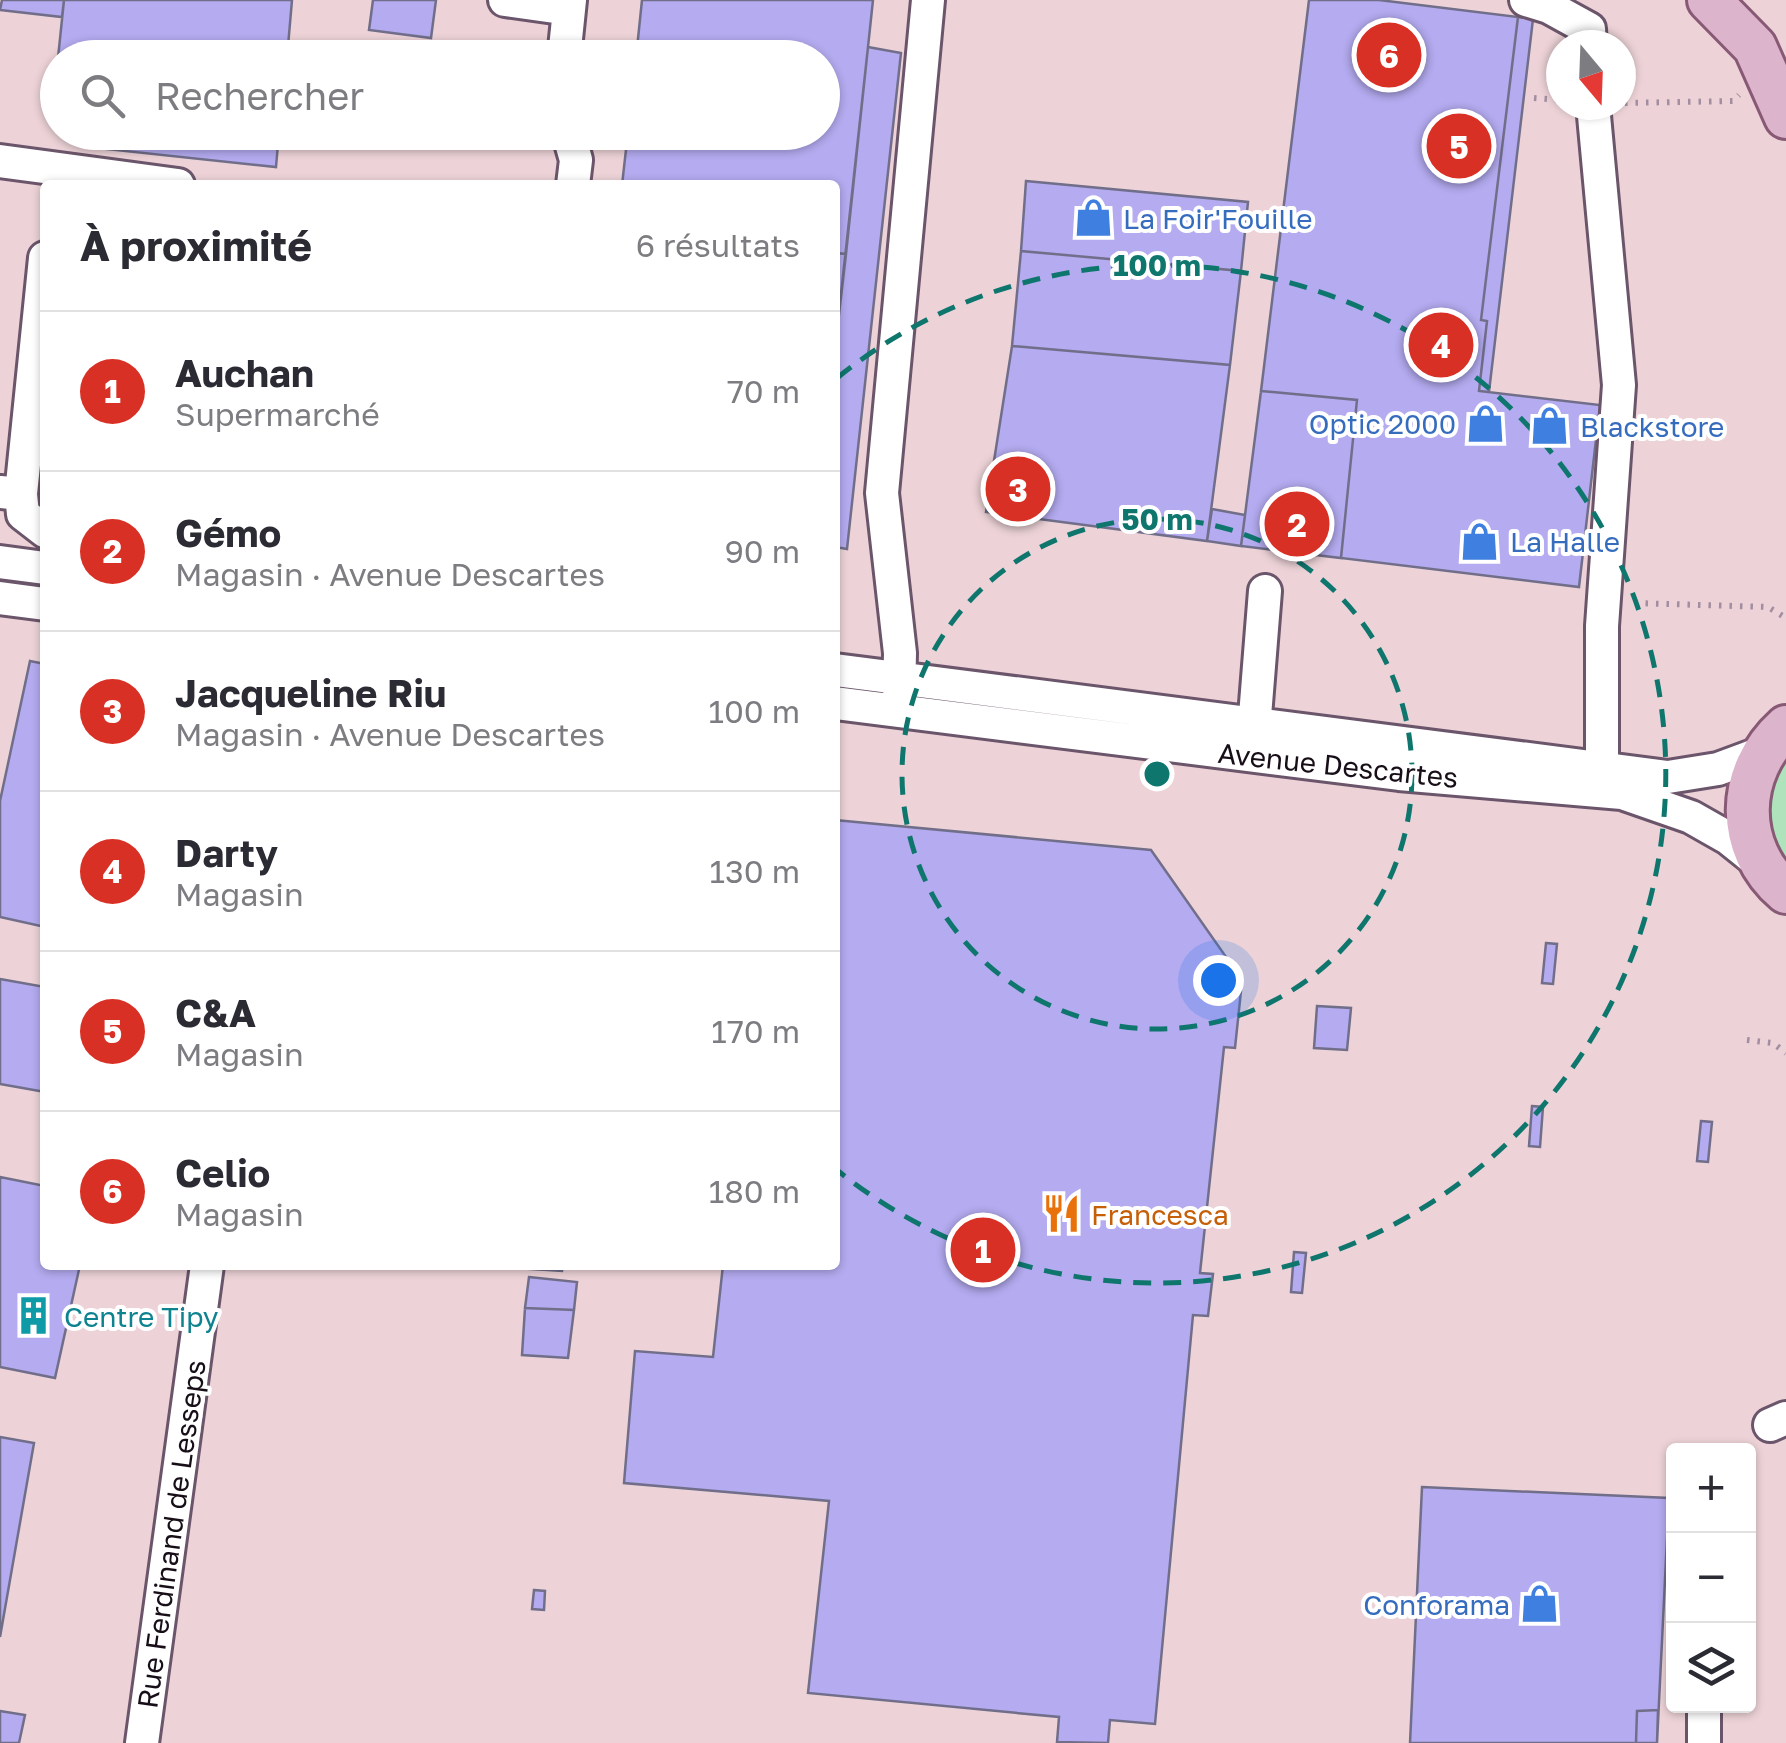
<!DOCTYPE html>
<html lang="fr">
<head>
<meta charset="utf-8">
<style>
	body { margin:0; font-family:"Golos Text",sans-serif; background:#f7f7f7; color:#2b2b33 }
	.controls { position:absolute; right:30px; bottom:30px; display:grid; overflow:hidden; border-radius:10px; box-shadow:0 2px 8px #0004 }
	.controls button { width:90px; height:90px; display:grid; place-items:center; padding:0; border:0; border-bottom:2px solid #e1e1e2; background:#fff; color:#2b2b33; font:50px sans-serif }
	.compass { position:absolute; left:1546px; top:30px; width:90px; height:90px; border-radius:50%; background:#fff; box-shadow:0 2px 8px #0004; rotate:161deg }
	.you { position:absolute; left:1218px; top:980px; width:35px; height:35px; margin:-25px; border:8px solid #fff; border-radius:50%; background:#1a73e8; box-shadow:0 0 0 15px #1a73e833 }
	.badge { display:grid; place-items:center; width:65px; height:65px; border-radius:50%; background:#d93025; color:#fff; font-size:32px; font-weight:700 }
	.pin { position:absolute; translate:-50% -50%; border:5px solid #fff; box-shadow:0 2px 10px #0006 }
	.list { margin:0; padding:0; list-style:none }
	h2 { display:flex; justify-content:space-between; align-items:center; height:130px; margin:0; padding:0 40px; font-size:42px }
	h2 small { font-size:32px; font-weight:400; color:#7c7c81 }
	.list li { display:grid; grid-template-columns:65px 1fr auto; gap:30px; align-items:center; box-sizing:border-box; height:160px; padding:0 40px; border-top:2px solid #e1e1e2 }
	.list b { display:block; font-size:38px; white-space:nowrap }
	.list p { margin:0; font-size:32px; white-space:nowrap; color:#7c7c81 }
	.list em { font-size:32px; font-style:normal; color:#7c7c81 }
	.icon { flex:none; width:55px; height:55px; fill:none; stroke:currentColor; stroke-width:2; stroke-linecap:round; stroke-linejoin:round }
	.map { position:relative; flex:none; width:1786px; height:1743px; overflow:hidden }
	.search { position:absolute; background:#fff; box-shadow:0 2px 8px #0004; left:40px; top:40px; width:800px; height:110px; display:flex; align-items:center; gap:25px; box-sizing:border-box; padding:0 35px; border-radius:55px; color:#7c7c81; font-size:38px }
	.panel { position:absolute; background:#fff; box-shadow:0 2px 8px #0004; left:40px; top:180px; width:800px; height:1090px; border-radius:10px }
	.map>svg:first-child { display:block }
</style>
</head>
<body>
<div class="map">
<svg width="1786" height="1743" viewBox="0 0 1786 1743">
	<rect width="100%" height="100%" fill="#f5dbf3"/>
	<!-- commercial -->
	<path fill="#edd3d8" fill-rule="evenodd" d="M 0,0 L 1786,0 L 1786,1743 L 0,1743 ZM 1561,45 L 1621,45 L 1621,105 L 1561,105 ZM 58,58 L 822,58 L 822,132 L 58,132 ZM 45,185 L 835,185 L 835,1265 L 45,1265 ZM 1674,1450 L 1748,1450 L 1748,1706 L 1674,1706 Z"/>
	<!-- green -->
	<path fill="#aee3bc" d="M 1786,753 L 1786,868 C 1756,825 1767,796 1786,753 Z"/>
	<!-- building -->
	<path fill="#b4abf0" stroke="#716e8a" stroke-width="2.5" d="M 2,0 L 64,0 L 62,17 L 0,10 Z
		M 64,0 L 292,0 L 287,58 L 58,58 Z
		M 373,0 L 436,0 L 431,38 L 369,30 Z
		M 642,0 L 873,0 L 846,254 L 835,253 L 835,185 L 622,185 L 628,132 L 822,132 L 822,58 L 636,58 Z
		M 1309,0 L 1379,0 L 1518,17 L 1481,320 L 1487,321 L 1479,391 L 1600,405 L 1579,587 L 1341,558 L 1357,400 L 1261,391 Z
		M 1518,17 L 1533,19 L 1489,392 L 1479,391 L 1487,321 L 1481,320 Z
		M 420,46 L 509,58 L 419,58 Z
		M 868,47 L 901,53 L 847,549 L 835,547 L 835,349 Z
		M 108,132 L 279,132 L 276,167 L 106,149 Z
		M 1026,181 L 1248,202 L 1241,271 L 1021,251 Z
		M 1021,251 L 1241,271 L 1230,365 L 1012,346 Z
		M 835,253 L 846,254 L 835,349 Z
		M 1012,346 L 1230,365 L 1207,541 L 986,512 Z
		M 1261,391 L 1357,400 L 1341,558 L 1241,546 Z
		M 1212,509 L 1245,515 L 1241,546 L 1207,541 Z
		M 30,661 L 45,664 L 45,927 L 0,917 L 0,801 Z
		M 835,820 L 1151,850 L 1231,964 L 1229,990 L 1241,991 L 1235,1048 L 1224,1047 L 1200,1273 L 1213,1274 L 1208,1316 L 1193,1315 L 1155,1724 L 1110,1720 L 1108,1743 L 1057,1742 L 1059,1717 L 808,1693 L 829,1501 L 624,1483 L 635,1351 L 713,1357 L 723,1265 L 835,1265 Z
		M 1546,943 L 1557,944 L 1553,984 L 1542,983 Z
		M 0,979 L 45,987 L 45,1092 L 0,1084 Z
		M 1317,1006 L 1351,1008 L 1347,1050 L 1314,1048 Z
		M 1532,1106 L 1543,1107 L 1540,1147 L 1529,1146 Z
		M 1701,1121 L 1712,1122 L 1708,1162 L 1697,1161 Z
		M 0,1177 L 45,1186 L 45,1265 L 80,1265 L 55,1378 L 0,1367 Z
		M 1294,1252 L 1306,1253 L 1302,1293 L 1291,1292 Z
		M 472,1265 L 563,1265 L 562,1271 Z
		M 529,1277 L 577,1282 L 574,1310 L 525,1308 Z
		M 525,1308 L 574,1310 L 568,1358 L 522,1355 Z
		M 0,1437 L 34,1443 L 0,1637 Z
		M 1422,1487 L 1669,1498 L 1657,1743 L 1410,1743 Z
		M 534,1590 L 545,1591 L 544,1610 L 532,1609 Z
		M 1658,1710 L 1657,1743 L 1636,1743 L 1637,1711 Z
		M 0,1711 L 25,1715 L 19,1743 L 0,1743 Z"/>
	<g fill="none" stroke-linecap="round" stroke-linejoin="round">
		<defs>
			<path id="minor" d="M 505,0 L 569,9
				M 1526,0 L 1549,7 L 1589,29 L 1590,45
				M 564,58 L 570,0
				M 1593,105 L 1619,385 L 1602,626 L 1602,768
				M 568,132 L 576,160 L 573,185
				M 0,161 L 178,185
				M 0,492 L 21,494 L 45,258
				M 21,494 L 23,514 L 45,531
				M 0,562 L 45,568
				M 0,598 L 45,604
				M 835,670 L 1668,777 L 1718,769 L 1764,752
				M 899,696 L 900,653 L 882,493 L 928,0
				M 835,703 L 1399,774 L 1622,793 L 1691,817 L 1728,838 L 1763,866
				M 1253,741 L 1265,591
				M 1770,1425 L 1786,1418
				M 142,1743 L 207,1265
				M 1704,1743 L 1704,1706"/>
			<path id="major" d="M 1709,0 L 1755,47 L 1786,117
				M 1786,727 C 1736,772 1734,848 1786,892"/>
		</defs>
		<!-- minor casing -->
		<use href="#minor" stroke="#6b556a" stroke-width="38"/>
		<!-- major casing -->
		<use href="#major" stroke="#885975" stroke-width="48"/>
		<!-- path -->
		<path stroke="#a28ea0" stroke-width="6" stroke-dasharray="2.5 8" stroke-linecap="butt" d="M 1534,98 L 1561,100
			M 1625,103 L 1733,101 L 1739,95
			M 1635,603 L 1768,607 L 1786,618
			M 1747,1040 L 1773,1043 L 1786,1053"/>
		<!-- minor -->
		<use href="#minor" stroke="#fff" stroke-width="32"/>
		<!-- major -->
		<use href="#major" stroke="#dcb4cb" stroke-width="42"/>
	</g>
	<!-- distance rings -->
	<g fill="none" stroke="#0f766e" stroke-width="5" stroke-dasharray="18 12">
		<circle cx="1157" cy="774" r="255"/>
		<path d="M837 378A509 509 0 1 1 837 1170"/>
	</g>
	<!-- icons -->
	<defs>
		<symbol id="shop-bare" viewBox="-9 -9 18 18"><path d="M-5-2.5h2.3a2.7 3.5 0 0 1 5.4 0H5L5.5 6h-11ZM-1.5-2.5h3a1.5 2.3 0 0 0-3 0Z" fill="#3f7fe0" stroke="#fff" stroke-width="2.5" paint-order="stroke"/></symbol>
		<symbol id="restaurant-bare" viewBox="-9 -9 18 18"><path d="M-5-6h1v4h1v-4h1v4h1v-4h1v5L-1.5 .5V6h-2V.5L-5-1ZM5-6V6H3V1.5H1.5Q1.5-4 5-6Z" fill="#e8710a" stroke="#fff" stroke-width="2.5" paint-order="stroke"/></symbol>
		<symbol id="building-bare" viewBox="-9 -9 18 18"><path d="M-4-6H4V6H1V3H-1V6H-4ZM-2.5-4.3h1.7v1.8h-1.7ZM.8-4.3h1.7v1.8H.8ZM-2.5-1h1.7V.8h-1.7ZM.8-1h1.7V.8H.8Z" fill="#0f9aa8" stroke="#fff" stroke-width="2.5" paint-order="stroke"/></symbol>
	</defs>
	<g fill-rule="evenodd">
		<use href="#shop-bare" x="1066" y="190" width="55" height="55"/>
		<use href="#shop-bare" x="1458" y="396" width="55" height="55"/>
		<use href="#shop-bare" x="1522" y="398" width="55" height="55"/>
		<use href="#shop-bare" x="1452" y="514" width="55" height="55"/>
		<use href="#restaurant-bare" x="1034" y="1186" width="55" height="55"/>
		<use href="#building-bare" x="6" y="1288" width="55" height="55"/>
		<use href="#shop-bare" x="1512" y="1576" width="55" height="55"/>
	</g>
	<g text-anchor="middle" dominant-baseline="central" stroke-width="8" stroke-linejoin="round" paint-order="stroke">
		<!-- shop labels -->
		<g font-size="28" fill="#366cbe" stroke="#fff" text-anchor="start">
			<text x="1123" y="218">La Foir'Fouille</text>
			<text x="1456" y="423" text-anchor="end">Optic 2000</text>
			<text x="1580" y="426">Blackstore</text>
			<text x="1510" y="541">La Halle</text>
			<text x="1510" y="1604" text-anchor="end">Conforama</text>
		</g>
		<!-- street labels -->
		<g font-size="28" fill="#170e17" stroke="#fff">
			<text transform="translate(1338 765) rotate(6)">Avenue Descartes</text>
			<text transform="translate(171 1534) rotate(-82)">Rue Ferdinand de Lesseps</text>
		</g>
		<!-- food labels -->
		<g font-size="28" fill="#c56008" stroke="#fff" text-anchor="start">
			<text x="1091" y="1214">Francesca</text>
		</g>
		<!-- culture labels -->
		<g font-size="28" fill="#0d838f" stroke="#fff" text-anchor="start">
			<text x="64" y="1316">Centre Tipy</text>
		</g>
	</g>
	<circle cx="1157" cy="774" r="15" fill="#0f766e" stroke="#fff" stroke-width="5"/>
	<g font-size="30" text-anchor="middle" font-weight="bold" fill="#0f766e" stroke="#fff" stroke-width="8" stroke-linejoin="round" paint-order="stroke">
		<text x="1157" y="276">100 m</text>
		<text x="1157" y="530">50 m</text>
	</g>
</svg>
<div class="controls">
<button>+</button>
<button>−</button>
<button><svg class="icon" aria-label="layers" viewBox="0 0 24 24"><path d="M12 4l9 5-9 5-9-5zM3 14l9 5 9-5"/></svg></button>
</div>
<svg class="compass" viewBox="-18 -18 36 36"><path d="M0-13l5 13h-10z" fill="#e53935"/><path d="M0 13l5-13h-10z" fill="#7c7c81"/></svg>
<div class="you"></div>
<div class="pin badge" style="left:983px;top:1250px">1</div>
<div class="pin badge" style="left:1297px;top:524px">2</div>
<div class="pin badge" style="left:1018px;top:489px">3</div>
<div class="pin badge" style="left:1441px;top:345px">4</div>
<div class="pin badge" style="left:1459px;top:146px">5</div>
<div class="pin badge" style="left:1389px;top:55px">6</div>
<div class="search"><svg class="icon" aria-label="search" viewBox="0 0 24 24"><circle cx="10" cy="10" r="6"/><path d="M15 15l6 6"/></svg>Rechercher</div>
<section class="panel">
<h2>À proximité<small>6 résultats</small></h2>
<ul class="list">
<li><span class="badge">1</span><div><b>Auchan</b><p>Supermarché</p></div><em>70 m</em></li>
<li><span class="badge">2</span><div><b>Gémo</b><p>Magasin · Avenue Descartes</p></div><em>90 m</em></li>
<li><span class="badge">3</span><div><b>Jacqueline Riu</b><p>Magasin · Avenue Descartes</p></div><em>100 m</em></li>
<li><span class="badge">4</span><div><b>Darty</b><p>Magasin</p></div><em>130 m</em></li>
<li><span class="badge">5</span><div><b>C&amp;A</b><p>Magasin</p></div><em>170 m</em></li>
<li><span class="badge">6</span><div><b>Celio</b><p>Magasin</p></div><em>180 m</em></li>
</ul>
</section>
</div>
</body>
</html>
